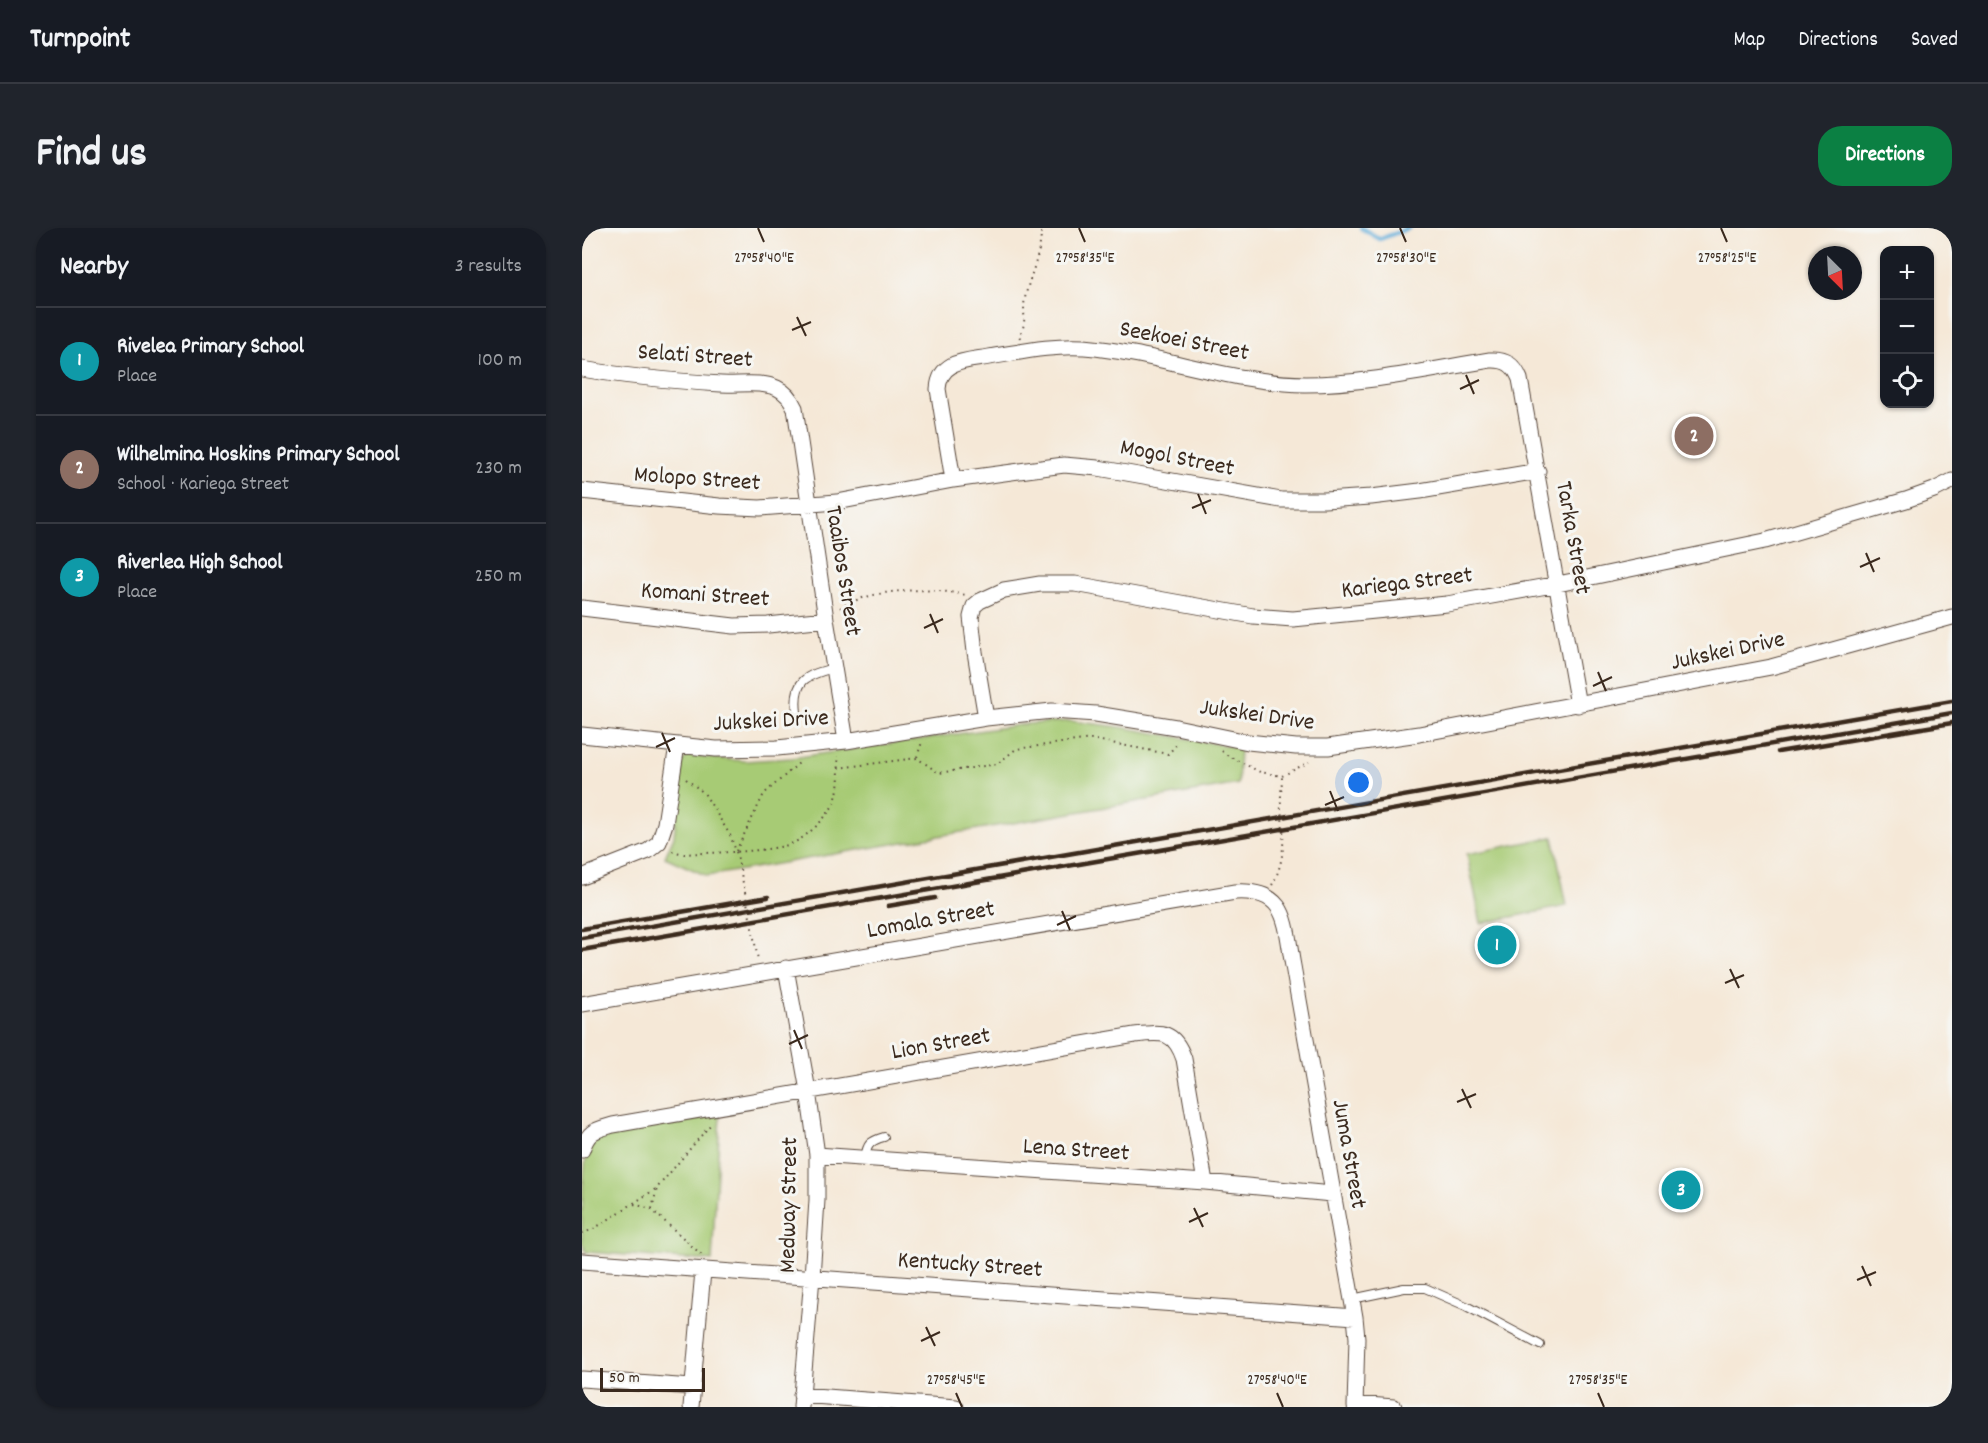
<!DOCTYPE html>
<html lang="en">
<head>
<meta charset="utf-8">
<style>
	body { margin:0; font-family:Dekko,sans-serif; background:#20242c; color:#f1f3f6 }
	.controls { position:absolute; right:18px; top:18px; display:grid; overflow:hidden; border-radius:12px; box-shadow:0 2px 4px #0004 }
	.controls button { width:54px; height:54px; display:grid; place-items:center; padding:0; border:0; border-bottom:2px solid #363941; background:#171b24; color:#f1f3f6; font:30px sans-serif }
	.compass { position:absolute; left:1226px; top:18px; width:54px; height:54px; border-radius:50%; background:#171b24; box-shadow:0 2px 4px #0004; rotate:156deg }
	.scale { position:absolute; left:18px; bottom:15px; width:105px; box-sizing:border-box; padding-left:6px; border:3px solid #3b2a1e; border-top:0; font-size:16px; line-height:21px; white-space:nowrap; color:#3b2a1e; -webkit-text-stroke:4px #f6f6f2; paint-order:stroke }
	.you { position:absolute; left:777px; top:555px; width:21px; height:21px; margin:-15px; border:4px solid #fff; border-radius:50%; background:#1a73e8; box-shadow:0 0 0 9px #1a73e833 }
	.badge { display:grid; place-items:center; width:39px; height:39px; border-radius:50%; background:#0b8043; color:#fff; font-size:20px; font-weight:700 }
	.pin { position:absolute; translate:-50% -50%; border:3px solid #fff; box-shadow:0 2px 6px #0006 }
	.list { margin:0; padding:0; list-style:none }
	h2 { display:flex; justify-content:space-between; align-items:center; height:78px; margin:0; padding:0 24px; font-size:26px }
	h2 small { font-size:20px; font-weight:400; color:#9ea1a6 }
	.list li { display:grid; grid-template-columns:39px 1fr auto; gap:18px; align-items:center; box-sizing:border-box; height:108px; padding:0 24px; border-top:2px solid #363941 }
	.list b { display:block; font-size:22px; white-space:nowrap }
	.list p { margin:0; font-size:20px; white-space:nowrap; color:#9ea1a6 }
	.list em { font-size:20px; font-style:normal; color:#9ea1a6 }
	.icon { flex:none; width:33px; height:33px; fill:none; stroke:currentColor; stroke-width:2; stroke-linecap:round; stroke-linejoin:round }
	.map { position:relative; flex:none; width:1370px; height:1179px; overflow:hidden; border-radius:24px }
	header { display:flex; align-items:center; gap:36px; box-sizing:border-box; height:84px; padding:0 30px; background:#171b24; border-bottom:2px solid #363941 }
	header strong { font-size:28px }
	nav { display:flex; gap:33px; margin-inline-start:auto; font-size:21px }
	.intro { display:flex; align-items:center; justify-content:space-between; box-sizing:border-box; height:144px; padding:0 36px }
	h1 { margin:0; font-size:42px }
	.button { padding:15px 27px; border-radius:24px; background:#0b8043; color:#fff; font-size:21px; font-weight:700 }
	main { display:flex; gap:36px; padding:0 36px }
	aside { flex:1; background:#171b24; border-radius:24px; box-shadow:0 2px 4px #0004 }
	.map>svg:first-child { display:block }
</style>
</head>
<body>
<header>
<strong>Turnpoint</strong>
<nav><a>Map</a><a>Directions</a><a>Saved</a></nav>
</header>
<div class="intro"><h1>Find us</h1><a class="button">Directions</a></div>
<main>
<aside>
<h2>Nearby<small>3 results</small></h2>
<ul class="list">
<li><span class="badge" style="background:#0f9aa8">1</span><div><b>Rivelea Primary School</b><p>Place</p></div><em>100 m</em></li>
<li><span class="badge" style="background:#8d6e63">2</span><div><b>Wilhelmina Hoskins Primary School</b><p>School · Kariega Street</p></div><em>230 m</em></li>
<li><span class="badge" style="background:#0f9aa8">3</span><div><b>Riverlea High School</b><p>Place</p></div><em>250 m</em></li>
</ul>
</aside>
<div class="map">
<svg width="1370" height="1179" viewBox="0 0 1370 1179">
	<rect width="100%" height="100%" fill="#f6f6f2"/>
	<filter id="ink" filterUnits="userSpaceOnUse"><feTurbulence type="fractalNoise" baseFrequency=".0167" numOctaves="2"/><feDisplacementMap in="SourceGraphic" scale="12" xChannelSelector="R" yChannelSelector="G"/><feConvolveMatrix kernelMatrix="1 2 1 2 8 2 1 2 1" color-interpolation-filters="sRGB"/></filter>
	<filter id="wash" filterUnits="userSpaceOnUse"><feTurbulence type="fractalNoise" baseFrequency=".008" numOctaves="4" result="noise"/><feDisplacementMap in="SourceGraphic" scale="24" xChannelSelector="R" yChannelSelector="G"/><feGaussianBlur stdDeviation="1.35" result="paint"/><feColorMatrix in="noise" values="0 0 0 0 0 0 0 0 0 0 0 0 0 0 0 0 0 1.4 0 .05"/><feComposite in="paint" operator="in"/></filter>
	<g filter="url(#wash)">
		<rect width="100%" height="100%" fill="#f5e8d7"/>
		<!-- green -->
		<path fill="#a7cb74" stroke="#717a49" stroke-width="1.5" d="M 489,493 L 538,499 L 658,520 L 656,556 L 125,648 L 83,629 L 92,608 L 100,534 L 106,528 L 163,533 L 210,530 L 444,496 Z
			M 971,609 L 985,678 L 899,695 L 885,626 Z
			M 138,887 L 130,1033 L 4,1024 L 0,1014 C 0,993 0,940 6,923 C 11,909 23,906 36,903 Z"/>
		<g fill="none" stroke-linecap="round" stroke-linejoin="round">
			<!-- stream -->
			<path stroke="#5fadd9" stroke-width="4.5" d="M 779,0 L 798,11 L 827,0"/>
		</g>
	</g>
	<g filter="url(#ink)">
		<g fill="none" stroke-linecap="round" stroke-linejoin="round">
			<defs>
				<path id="service" d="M 215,484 C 211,452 224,447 252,440
					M 283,930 C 285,916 288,913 302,909
					M 770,1071 L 822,1060 L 843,1060 L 884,1078 L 958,1117"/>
				<path id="minor" d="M 0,141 C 46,149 93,153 139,156 C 157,157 179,153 195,160 C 204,164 209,171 213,180 L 244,391 L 264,513
					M 371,252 L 356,161 C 358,132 384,133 407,129 C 439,124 470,117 502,119 C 576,125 648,155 723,156 C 784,156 847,142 908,132 C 923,131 932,136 938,151 L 996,477
					M 0,263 L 137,278 L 178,280 L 255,274 L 371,252 L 482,237 L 516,240 L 699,272 L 742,272 L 789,269 L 838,263 L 956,243
					M 0,380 L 152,398 L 186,397 L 244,391
					M 404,490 L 393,424 L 389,389 L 392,378 L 398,373 L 422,362 L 458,356 L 493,356 L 671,388 L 711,391 L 865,376 L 976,356 L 1183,313 L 1324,272 L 1352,262 L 1370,253
					M 0,507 L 134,521 L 195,520 L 264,513 L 404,490 L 470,483 L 514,486 L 594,499 L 666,514 L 714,519 L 746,519 L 837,506 L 1189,439 L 1370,389
					M 0,649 L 66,623 L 77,614 L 83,596 L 95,517
					M 204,740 L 226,863 L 235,927 L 235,972 L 230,1049 L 219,1179
					M 0,776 L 653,664 C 707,661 703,696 711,738 L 773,1089 L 775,1110 L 773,1179
					M 0,922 C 6,903 13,902 31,897 L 553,807 C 580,804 592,802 602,831 L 623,954
					M 235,927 L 623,954 L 750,966
					M 0,1033 L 773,1089
					M 0,1151 L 110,1159
					M 219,1167 L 374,1179
					M 773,1176 L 812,1179
					M 109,1179 L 121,1043"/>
			</defs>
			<!-- service casing -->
			<use href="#service" stroke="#57463a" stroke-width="10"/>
			<!-- minor casing -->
			<use href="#minor" stroke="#57463a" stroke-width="17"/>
			<!-- path -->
			<path stroke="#57463a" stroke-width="2" stroke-dasharray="1.5 4.5" stroke-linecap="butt" d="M 438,110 L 437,107 C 446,96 440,84 443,70 C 448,46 460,25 459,0
				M 258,380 C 290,360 348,359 384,367
				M 640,523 L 643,526 L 678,544 L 700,548 L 727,534
				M 335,529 L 340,514
				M 256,540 L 335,530 L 357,545 L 415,536 L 434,521 L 509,511 L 586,526 L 596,515
				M 104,551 L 122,565 L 148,607 L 154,623 L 163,664
				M 90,623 L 102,626 C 129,624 188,625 211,615 C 225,609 247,588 253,573 C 258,560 257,542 256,528
				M 154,623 L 182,566 L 218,534
				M 690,657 C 703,634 703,607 699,582 C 698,571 700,559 700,548
				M 172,710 L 176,732
				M 52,976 L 69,981 L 121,1028
				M 70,981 L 75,960
				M 0,1005 L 10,1002 L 75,960 L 129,896"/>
			<!-- service -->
			<use href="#service" stroke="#fff" stroke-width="8"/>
			<!-- minor -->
			<use href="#minor" stroke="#fff" stroke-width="15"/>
			<!-- rail -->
			<path stroke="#3b2a1e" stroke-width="4.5" d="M 1196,524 L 1370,495
				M 306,678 L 353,670
				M 0,701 L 186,669
				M 0,710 L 1370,473
				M 0,722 L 1370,485"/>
			<!-- path-bridge -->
			<path stroke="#57463a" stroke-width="2" stroke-dasharray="1.5 4.5" stroke-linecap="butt" d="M 163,664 L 172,710"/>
		</g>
	</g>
	<!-- ticks -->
	<path fill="none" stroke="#3b2a1e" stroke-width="2" d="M 176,0 L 182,14M 497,0 L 503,14M 818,0 L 824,14M 1139,0 L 1145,14M 215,89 L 224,108M 210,102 L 229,94M 884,147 L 892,166M 878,161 L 897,152M 616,266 L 624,286M 610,280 L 629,272M 1284,325 L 1292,344M 1278,339 L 1298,330M 348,386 L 356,405M 342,400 L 361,391M 1016,444 L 1024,463M 1011,458 L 1030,449M 80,505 L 88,524M 74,519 L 93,510M 748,563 L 756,583M 743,577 L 762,569M 480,683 L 488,702M 475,697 L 494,688M 1148,741 L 1157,760M 1143,755 L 1162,747M 212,802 L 220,821M 207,816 L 226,807M 880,861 L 889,880M 875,874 L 894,866M 612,980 L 621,999M 607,994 L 626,985M 1280,1038 L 1289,1058M 1275,1052 L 1294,1044M 344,1099 L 353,1118M 339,1113 L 358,1104M 374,1165 L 380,1179M 695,1165 L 701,1179M 1016,1165 L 1022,1179"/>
	<g text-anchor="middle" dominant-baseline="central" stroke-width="6" stroke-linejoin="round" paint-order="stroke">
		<!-- street labels -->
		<g font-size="24" fill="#3b2a1e" stroke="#f6f6f2">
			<text transform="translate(602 114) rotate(11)">Seekoei Street</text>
			<text transform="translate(113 129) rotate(4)">Selati Street</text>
			<text transform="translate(595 231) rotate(11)">Mogol Street</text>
			<text transform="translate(115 252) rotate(4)">Molopo Street</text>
			<text transform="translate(990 310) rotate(80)">Tarka Street</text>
			<text transform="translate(260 343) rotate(81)">Taaibos Street</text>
			<text transform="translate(825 356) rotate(-7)">Kariega Street</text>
			<text transform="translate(123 368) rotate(4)">Komani Street</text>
			<text transform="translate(1146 424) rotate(-12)">Jukskei Drive</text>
			<text transform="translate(675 488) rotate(8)">Jukskei Drive</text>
			<text transform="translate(189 494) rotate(-3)">Jukskei Drive</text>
			<text transform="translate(349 693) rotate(-10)">Lomala Street</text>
			<text transform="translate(359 817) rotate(-10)">Lion Street</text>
			<text transform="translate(494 923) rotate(4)">Lena Street</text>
			<text transform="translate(766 926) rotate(80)">Juma Street</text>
			<text transform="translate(208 977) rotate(-89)">Medway Street</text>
			<text transform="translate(388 1038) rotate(4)">Kentucky Street</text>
		</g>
	</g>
	<g font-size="15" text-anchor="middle" fill="#3b2a1e" stroke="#f6f6f2" stroke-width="6" stroke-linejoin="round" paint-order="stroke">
		<text x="182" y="34">27°58'40"E</text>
		<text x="503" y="34">27°58'35"E</text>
		<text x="824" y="34">27°58'30"E</text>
		<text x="1145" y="34">27°58'25"E</text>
		<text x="374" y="1156">27°58'45"E</text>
		<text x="695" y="1156">27°58'40"E</text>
		<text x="1016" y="1156">27°58'35"E</text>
	</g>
</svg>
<div class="controls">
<button>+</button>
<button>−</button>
<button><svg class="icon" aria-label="locate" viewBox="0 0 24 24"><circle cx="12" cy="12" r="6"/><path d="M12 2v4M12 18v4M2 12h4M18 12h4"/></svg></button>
</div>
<svg class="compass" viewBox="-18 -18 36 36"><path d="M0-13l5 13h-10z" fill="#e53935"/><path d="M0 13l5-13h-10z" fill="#9ea1a6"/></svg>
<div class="scale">50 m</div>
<div class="you"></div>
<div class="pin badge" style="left:915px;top:717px;background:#0f9aa8">1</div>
<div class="pin badge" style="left:1112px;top:208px;background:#8d6e63">2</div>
<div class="pin badge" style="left:1099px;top:962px;background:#0f9aa8">3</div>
</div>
</main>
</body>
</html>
